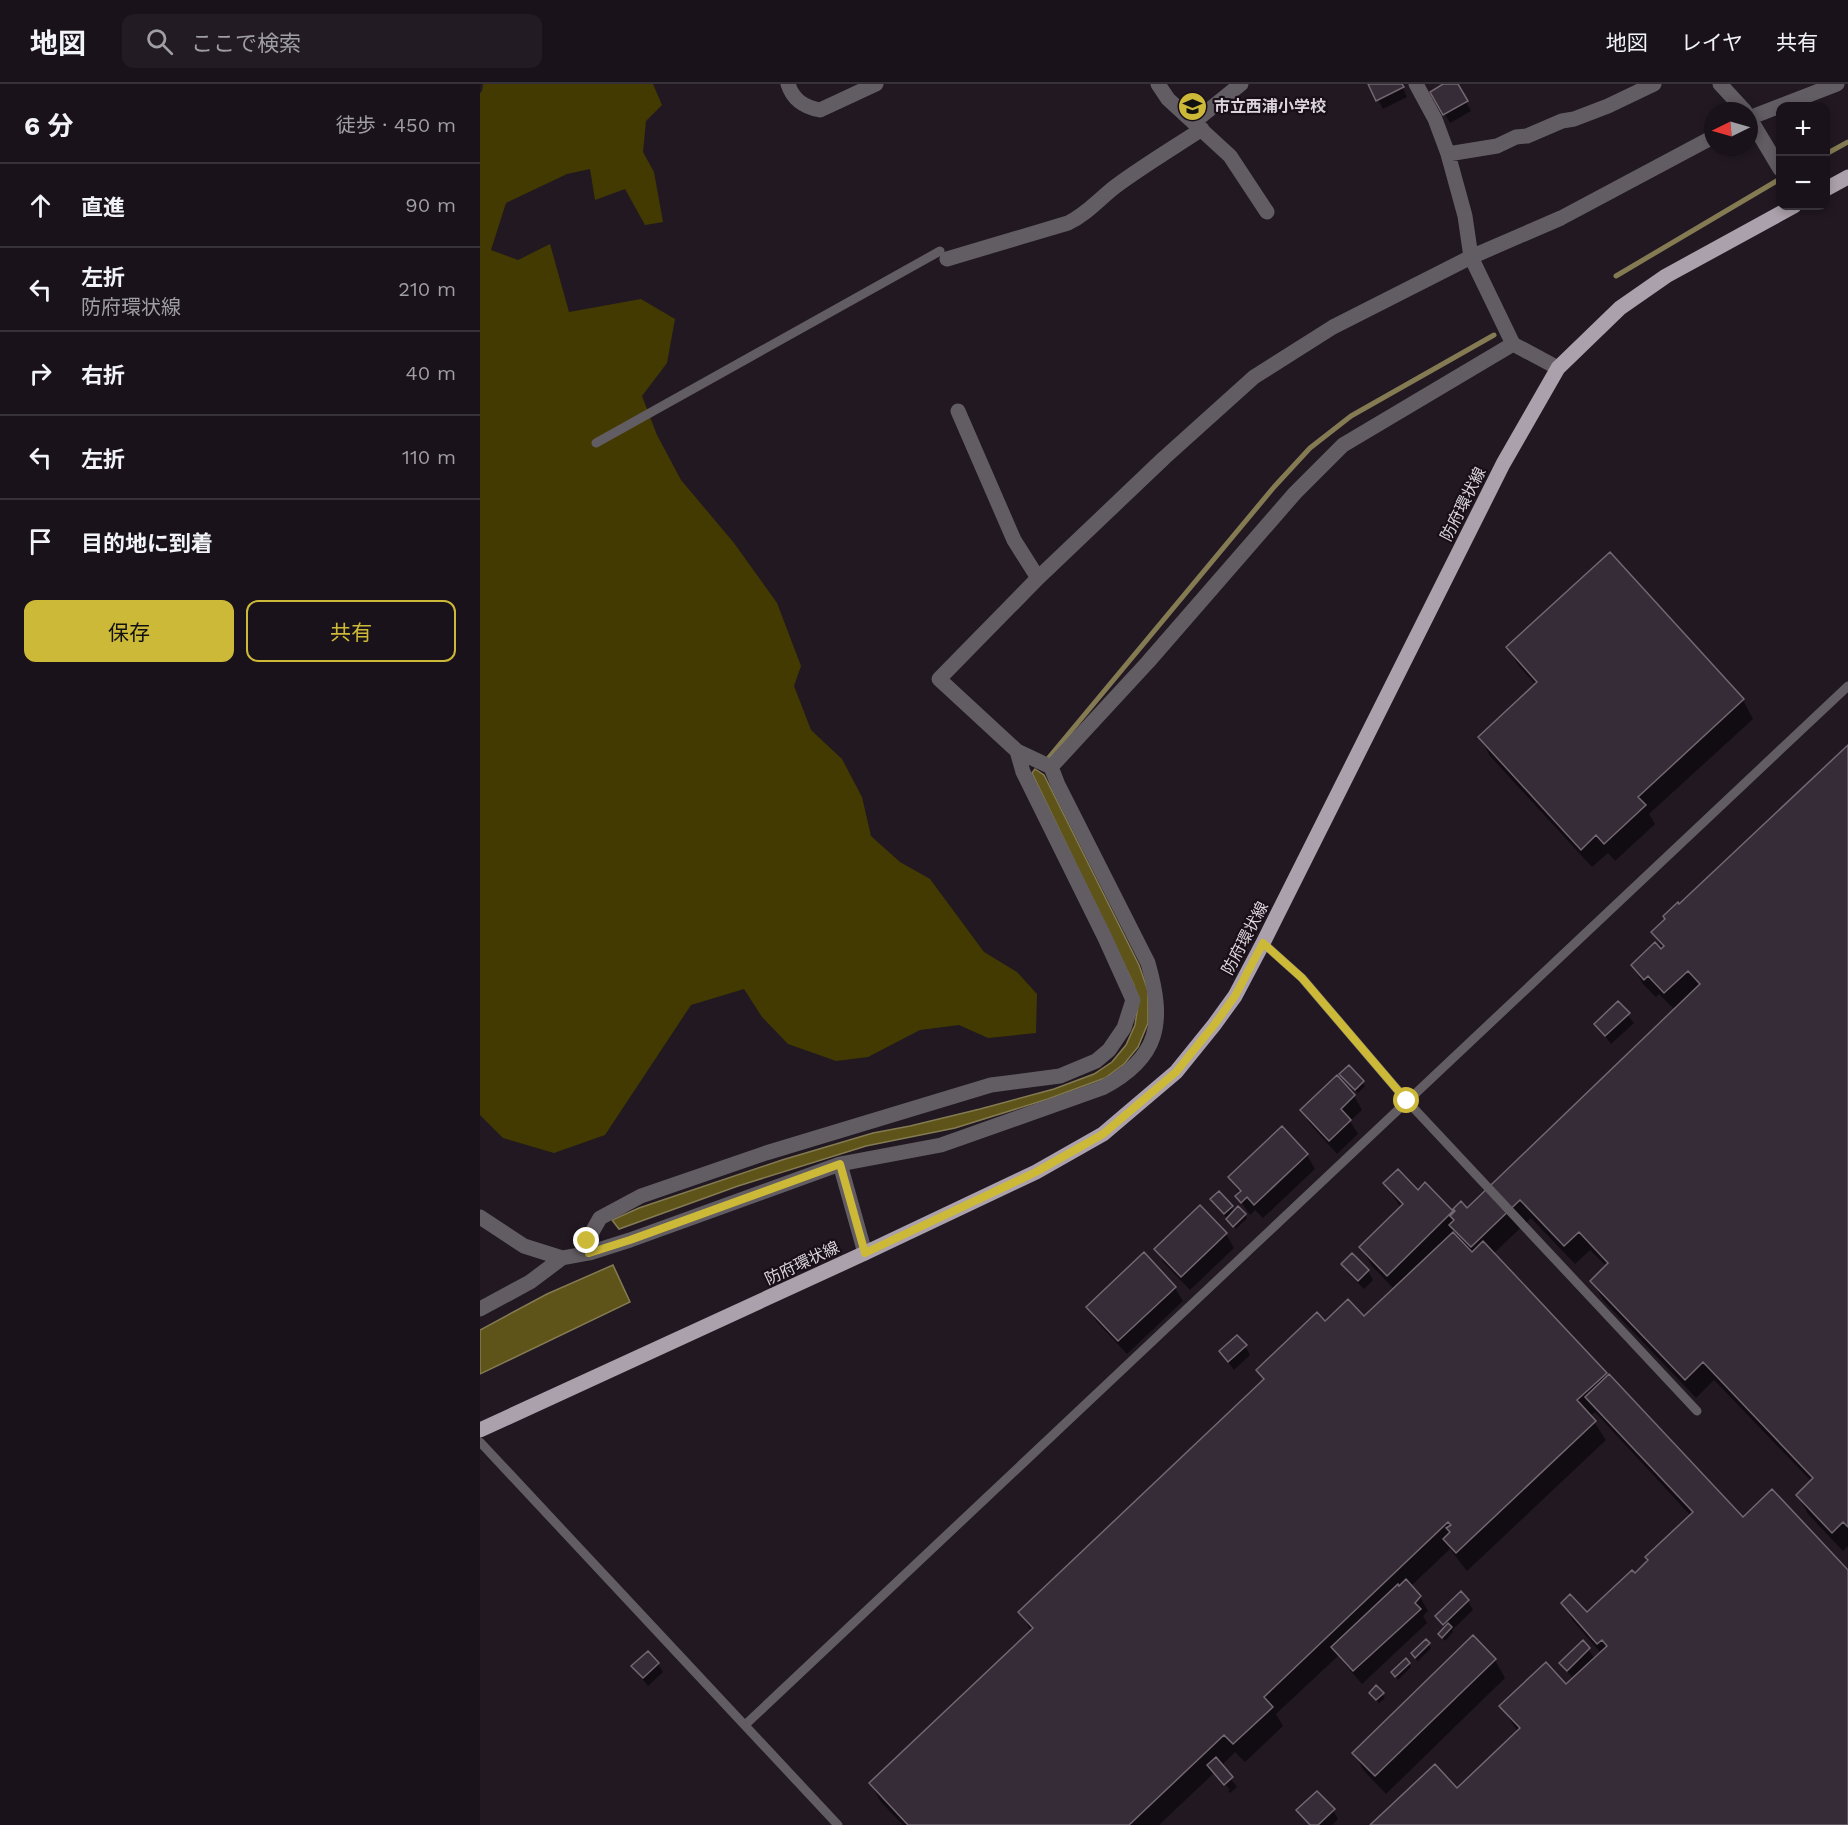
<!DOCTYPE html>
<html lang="ja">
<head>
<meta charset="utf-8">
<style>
	body { margin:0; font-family:"Work Sans","Noto Sans JP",sans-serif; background:#221b23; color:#f1f3f6 }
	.controls { position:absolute; right:18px; top:18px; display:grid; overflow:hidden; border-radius:12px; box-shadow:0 3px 9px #0003 }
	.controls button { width:54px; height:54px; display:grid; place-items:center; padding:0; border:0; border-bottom:2px solid #373239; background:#19121a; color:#f1f3f6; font:30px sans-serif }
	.compass { position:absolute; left:1224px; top:18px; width:54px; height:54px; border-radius:50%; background:#19121a; box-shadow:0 3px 9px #0003; rotate:265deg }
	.stop { position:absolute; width:18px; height:18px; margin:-14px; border:4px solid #cdb938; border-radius:50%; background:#fff }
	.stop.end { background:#cdb938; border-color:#fff; box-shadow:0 2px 6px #0008 }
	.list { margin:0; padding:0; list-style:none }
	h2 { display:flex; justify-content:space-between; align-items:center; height:78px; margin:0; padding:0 24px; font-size:26px }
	h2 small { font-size:20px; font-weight:400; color:#9f9ea2 }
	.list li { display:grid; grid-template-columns:39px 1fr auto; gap:18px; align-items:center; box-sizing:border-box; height:84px; padding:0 24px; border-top:2px solid #373239 }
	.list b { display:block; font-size:22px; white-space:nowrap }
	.list p { margin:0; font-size:20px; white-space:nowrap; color:#9f9ea2 }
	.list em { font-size:20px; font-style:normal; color:#9f9ea2 }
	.actions { display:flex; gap:12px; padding:18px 24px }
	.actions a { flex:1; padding:14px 0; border:2px solid #cdb938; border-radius:12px; text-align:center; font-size:21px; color:#cdb938 }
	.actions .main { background:#cdb938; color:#111 }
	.icon { flex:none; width:33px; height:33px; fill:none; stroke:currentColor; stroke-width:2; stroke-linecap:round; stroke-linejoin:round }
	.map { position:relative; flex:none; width:1368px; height:1741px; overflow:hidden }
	header { display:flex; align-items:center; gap:36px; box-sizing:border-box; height:84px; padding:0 30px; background:#19121a; border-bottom:2px solid #373239 }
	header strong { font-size:28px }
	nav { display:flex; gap:33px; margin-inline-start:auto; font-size:21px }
	.search { width:420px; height:54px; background:#221b23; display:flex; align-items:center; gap:15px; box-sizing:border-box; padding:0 21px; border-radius:12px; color:#9f9ea2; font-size:22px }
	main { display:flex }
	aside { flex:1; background:#19121a }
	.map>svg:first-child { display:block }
</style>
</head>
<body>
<header>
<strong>地図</strong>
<div class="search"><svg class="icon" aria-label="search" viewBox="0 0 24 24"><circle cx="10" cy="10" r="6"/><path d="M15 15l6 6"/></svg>ここで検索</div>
<nav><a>地図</a><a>レイヤ</a><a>共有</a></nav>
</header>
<main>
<aside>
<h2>6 分<small>徒歩 · 450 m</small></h2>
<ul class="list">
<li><svg class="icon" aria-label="ahead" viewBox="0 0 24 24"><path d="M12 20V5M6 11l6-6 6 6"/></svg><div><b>直進</b></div><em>90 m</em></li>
<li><svg class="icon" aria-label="left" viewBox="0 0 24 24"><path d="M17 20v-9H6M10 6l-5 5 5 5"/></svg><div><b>左折</b><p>防府環状線</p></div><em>210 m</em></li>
<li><svg class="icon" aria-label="right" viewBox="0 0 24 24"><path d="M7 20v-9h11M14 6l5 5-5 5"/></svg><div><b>右折</b></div><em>40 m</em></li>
<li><svg class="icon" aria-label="left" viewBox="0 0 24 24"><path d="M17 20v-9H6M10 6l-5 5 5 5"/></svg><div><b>左折</b></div><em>110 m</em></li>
<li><svg class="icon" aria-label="arrive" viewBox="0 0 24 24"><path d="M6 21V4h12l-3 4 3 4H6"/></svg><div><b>目的地に到着</b></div></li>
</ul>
<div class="actions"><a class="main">保存</a><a>共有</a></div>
</aside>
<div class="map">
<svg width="1368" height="1741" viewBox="0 0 1368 1741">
	<rect width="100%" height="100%" fill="#211822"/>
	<!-- green -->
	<path fill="#433a01" d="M 3,0 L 173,0 L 182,21 L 166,37 L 163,68 L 174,88 L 183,138 L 165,141 L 145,105 L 115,116 L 110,85 L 87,90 L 26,119 L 11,166 L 38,176 L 70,160 L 89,228 L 161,215 L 195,235 L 187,279 L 162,312 L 177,351 L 201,396 L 254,459 L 297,519 L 321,582 L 314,602 L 331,646 L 362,675 L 382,713 L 391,752 L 420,778 L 450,795 L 504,868 L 537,888 L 557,910 L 556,949 L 508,954 L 479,941 L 440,946 L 388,973 L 356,977 L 308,960 L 282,933 L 264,905 L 211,921 L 125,1051 L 74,1069 L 23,1054 L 0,1031 L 0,9 L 2,7 Z"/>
	<!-- water -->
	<path fill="#5e5419" stroke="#847b53" stroke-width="1.5" d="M 555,685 L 564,691 L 659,881 L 668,907 L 668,939 L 658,963 L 644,980 L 625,994 L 568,1015 L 475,1044 L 386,1062 L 258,1102 L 139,1145 L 132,1136 L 159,1124 L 302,1076 L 393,1049 L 430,1042 L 500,1025 L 574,1005 L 614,990 L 632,978 L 646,961 L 655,941 L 658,921 L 654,901 L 552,689 Z
		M 133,1181 L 150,1218 L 0,1290 L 0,1246 L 67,1210 Z"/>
	<!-- shadow -->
	<path fill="#0007" d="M 890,0 L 921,0 L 927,13 L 903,25 Z
		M 966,0 L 976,0 L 991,27 L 970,39 L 952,8 Z
		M 1028,564 L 1263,616 L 1273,635 L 1169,730 L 1175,740 L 1135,777 L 1128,769 L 1112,783 L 1010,672 L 1000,653 L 1056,601 L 1039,582 Z
		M 1368,663 L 1368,1462 L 1363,1467 L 1328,1430 L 1318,1412 L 1332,1398 L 1234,1296 L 1216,1314 L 1123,1216 L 1112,1197 L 1127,1183 L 1110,1166 L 1095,1180 L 1051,1134 L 1013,1170 L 1263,1436 L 1368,1488 L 1368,1741 L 893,1741 L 977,1706 L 1038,1648 L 1021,1622 L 1086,1602 L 1094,1596 L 1081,1579 L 1103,1558 L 1115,1575 L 1121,1569 L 1093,1537 L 1083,1519 L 1107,1530 L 1155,1491 L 1211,1432 L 1115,1328 L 1110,1332 L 1126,1356 L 987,1487 L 970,1465 L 930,1503 L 940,1513 L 948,1527 L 943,1532 L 947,1539 L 882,1600 L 858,1572 L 796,1630 L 803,1642 L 765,1678 L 755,1668 L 741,1682 L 757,1703 L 750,1709 L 748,1707 L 750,1706 L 735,1688 L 679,1741 L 423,1741 L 401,1718 L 390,1699 L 551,1547 L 540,1528 L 784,1297 L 778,1286 L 845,1239 L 884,1235 L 914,1205 L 892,1182 L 881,1163 L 921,1124 L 905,1100 L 938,1108 L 945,1100 L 974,1131 L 987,1126 L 1195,926 L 1179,910 L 1176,913 L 1163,900 L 1153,882 L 1184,868 L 1173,848 Z
		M 1138,919 L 1154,939 L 1131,960 L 1116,940 Z
		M 869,983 L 885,1002 L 878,1009 L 864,994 Z
		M 857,993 L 874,1012 L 882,1026 L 870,1037 L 878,1050 L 857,1070 L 830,1040 L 822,1026 Z
		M 802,1044 L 827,1071 L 835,1085 L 783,1134 L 775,1126 L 770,1131 L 757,1112 L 760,1110 L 750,1094 Z
		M 739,1109 L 755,1128 L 765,1131 L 767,1134 L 756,1145 L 734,1119 Z
		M 746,1150 L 754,1164 L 710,1206 L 684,1179 L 676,1165 Z
		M 863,1180 L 888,1187 L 893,1196 L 884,1205 L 868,1189 Z
		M 695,1204 L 703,1217 L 647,1270 L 616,1237 L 608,1223 Z
		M 765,1262 L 770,1271 L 754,1286 L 741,1268 Z
		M 988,1517 L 993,1526 L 972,1546 L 973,1548 L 965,1557 L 959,1550 L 965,1544 L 957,1532 Z
		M 946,1557 L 951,1564 L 938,1577 L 935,1574 Z
		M 1015,1576 L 1025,1594 L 906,1710 L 884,1687 L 874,1669 Z
		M 178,1580 L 183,1588 L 168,1602 L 153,1583 Z
		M 929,1580 L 931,1583 L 918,1596 L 913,1589 Z
		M 891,1609 L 902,1610 L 905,1614 L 899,1619 Z
		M 853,1726 L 858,1735 L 852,1741 L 829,1741 L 818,1727 Z"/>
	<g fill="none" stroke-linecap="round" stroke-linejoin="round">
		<!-- stream -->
		<path stroke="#847b53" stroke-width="5" d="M 1346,70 L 1368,58
			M 1136,192 L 1300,95
			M 566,677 L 794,403 L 830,364 L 871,332 L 1014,251"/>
	</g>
	<!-- building -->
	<path fill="#362c37" stroke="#726772" stroke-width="1.5" d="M 888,0 L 922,0 L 924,3 L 896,17 Z
		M 963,0 L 978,0 L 988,17 L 963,31 L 950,8 Z
		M 1130,468 L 1264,615 L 1158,713 L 1166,721 L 1124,760 L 1116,751 L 1101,766 L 998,653 L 1057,598 L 1026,563 Z
		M 1368,661 L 1368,1443 L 1363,1438 L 1352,1449 L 1316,1411 L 1333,1394 L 1223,1278 L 1205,1296 L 1110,1197 L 1128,1179 L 1099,1148 L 1084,1162 L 1040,1116 L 991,1163 L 969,1141 L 974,1136 L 970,1132 L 975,1127 L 973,1125 L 981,1117 L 987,1124 L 1220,900 L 1208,887 L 1184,909 L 1168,892 L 1164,896 L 1151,881 L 1175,858 L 1181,865 L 1184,862 L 1171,848 L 1185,835 L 1183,832 L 1198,818 L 1199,820 Z
		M 1138,917 L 1150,929 L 1125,952 L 1114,940 Z
		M 869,981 L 884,997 L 875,1006 L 859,990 Z
		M 857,991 L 875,1011 L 861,1025 L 871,1036 L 849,1057 L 820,1026 Z
		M 802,1042 L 828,1070 L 774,1121 L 767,1113 L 761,1119 L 755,1112 L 761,1107 L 748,1093 Z
		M 918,1085 L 938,1106 L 945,1098 L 973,1127 L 907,1192 L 879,1163 L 923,1120 L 903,1099 Z
		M 739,1107 L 753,1122 L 744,1130 L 730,1115 Z
		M 720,1121 L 747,1149 L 701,1193 L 674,1165 Z
		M 758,1122 L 766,1130 L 753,1143 L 746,1135 Z
		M 973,1148 L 992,1168 L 1003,1157 L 1127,1289 L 1097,1316 L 1116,1337 L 976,1469 L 963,1455 L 970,1448 L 966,1444 L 971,1441 L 968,1438 L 784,1613 L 793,1623 L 753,1660 L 744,1651 L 649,1741 L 428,1741 L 389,1699 L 553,1544 L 538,1528 L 784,1295 L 776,1286 L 837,1228 L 845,1237 L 868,1215 L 884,1232 Z
		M 664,1168 L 696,1203 L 638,1257 L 606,1223 Z
		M 872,1169 L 889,1186 L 878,1197 L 861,1180 Z
		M 757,1251 L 767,1261 L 748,1278 L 739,1267 Z
		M 1129,1290 L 1263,1433 L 1292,1405 L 1368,1486 L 1368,1741 L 890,1741 L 955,1680 L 977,1704 L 1040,1644 L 1019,1622 L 1066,1578 L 1086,1600 L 1127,1562 L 1122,1556 L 1117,1560 L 1081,1519 L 1090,1510 L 1107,1528 L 1152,1486 L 1155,1489 L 1168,1476 L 1165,1473 L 1213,1428 L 1105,1313 Z
		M 926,1495 L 941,1512 L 935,1519 L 941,1525 L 873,1587 L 851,1563 L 918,1500 L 919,1502 Z
		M 981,1507 L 989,1516 L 963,1541 L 955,1532 Z
		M 968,1539 L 972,1543 L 962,1554 L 958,1550 Z
		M 993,1551 L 1016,1575 L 895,1692 L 872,1669 Z
		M 946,1555 L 950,1559 L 935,1574 L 931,1569 Z
		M 1103,1556 L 1110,1564 L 1087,1587 L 1079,1579 Z
		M 168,1567 L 179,1579 L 163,1594 L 151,1582 Z
		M 926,1574 L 930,1579 L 915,1593 L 911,1588 Z
		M 896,1601 L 904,1609 L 896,1616 L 889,1609 Z
		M 736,1673 L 753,1693 L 744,1701 L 727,1681 Z
		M 837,1707 L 855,1725 L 838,1741 L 830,1741 L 816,1726 Z"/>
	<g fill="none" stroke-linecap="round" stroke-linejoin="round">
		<!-- service -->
		<path stroke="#625d63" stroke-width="9" d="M 116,359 L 460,167
			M 783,859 L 822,894 L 927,1017 L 1217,1327
			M 0,1358 L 358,1741
			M 265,1641 L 1368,602"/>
		<!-- minor -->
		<path stroke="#625d63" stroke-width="15" d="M 308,0 C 313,16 324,23 340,26 L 396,0
			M 678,0 L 688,15 L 750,72 L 787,128
			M 936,0 L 955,35 L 968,70 L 985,132 L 991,173 L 1033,260 L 1078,284
			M 1240,0 L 1265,27
			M 1269,33 L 1300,85
			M 1269,34 L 1357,0
			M 714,38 L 761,0
			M 968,70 L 1017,62 L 1036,53 L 1047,52 L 1082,37 L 1094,35 L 1128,22 L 1174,0
			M 467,175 L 588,139 C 607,130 619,115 636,102 C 663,82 693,64 722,45
			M 478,327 L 534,456 L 558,494
			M 571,683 L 668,578 L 815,409 L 863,361 L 1033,260
			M 360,1080 L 385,1169
			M 0,1133 L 44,1162 L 82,1174 L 109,1169 L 150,1156 L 360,1080 L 461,1061 L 622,1004 C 680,974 685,938 668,879 L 578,701 L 571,683 L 537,667 L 459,595 L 558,494 L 684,374 L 774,293 L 853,243 L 991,173 L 1081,134 L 1233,53
			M 109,1169 L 107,1157 L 120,1134 L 161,1112 L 286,1069 L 511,1001 L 580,992 L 616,977 L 629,966 L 644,944 L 653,916 L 625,854 L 543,688 L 537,667
			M 0,1225 L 50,1198 L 82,1174"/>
		<!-- primary -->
		<path stroke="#aba1ac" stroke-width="15" d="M 1346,105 L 1368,93
			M 0,1346 L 385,1169 L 556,1088 L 623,1050 L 696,988 L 734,941 L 755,912 L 783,859 L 1023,380 L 1078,284 L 1140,224 L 1186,192 L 1314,122"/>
	</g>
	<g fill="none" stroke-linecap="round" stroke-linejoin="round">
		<!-- route -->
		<path stroke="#cdb938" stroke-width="8" d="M 107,1157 L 109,1169 L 150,1156 L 360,1080 L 385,1169 L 556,1088 L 623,1050 L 696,988 L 734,941 L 755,912 L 783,859 L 822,894 L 927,1017"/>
	</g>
	<!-- icons -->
	<defs>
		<symbol id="school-disc" viewBox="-11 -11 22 22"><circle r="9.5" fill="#cdb938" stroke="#180f18"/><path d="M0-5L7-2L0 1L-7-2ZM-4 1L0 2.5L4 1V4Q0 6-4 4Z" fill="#111"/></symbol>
	</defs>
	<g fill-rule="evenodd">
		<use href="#school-disc" x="696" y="6" width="33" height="33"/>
	</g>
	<g text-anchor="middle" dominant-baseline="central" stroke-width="4.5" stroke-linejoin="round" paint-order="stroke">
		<!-- poi labels -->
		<g font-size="16" font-weight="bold" fill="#dbd5db" stroke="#180f18" text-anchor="start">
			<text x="734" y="22">市立西浦小学校</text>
		</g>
		<!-- street labels -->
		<g font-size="16" fill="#dbd5db" stroke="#180f18">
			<text transform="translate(983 420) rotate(-63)">防府環状線</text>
			<text transform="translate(765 854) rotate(-62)">防府環状線</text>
			<text transform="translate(322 1179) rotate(-25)">防府環状線</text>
		</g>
	</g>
</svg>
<div class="controls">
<button>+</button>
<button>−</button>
</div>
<svg class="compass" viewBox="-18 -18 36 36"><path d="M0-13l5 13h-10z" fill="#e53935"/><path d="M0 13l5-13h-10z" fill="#9f9ea2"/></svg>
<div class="stop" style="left:927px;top:1017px"></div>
<div class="stop end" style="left:107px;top:1157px"></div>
</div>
</main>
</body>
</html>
